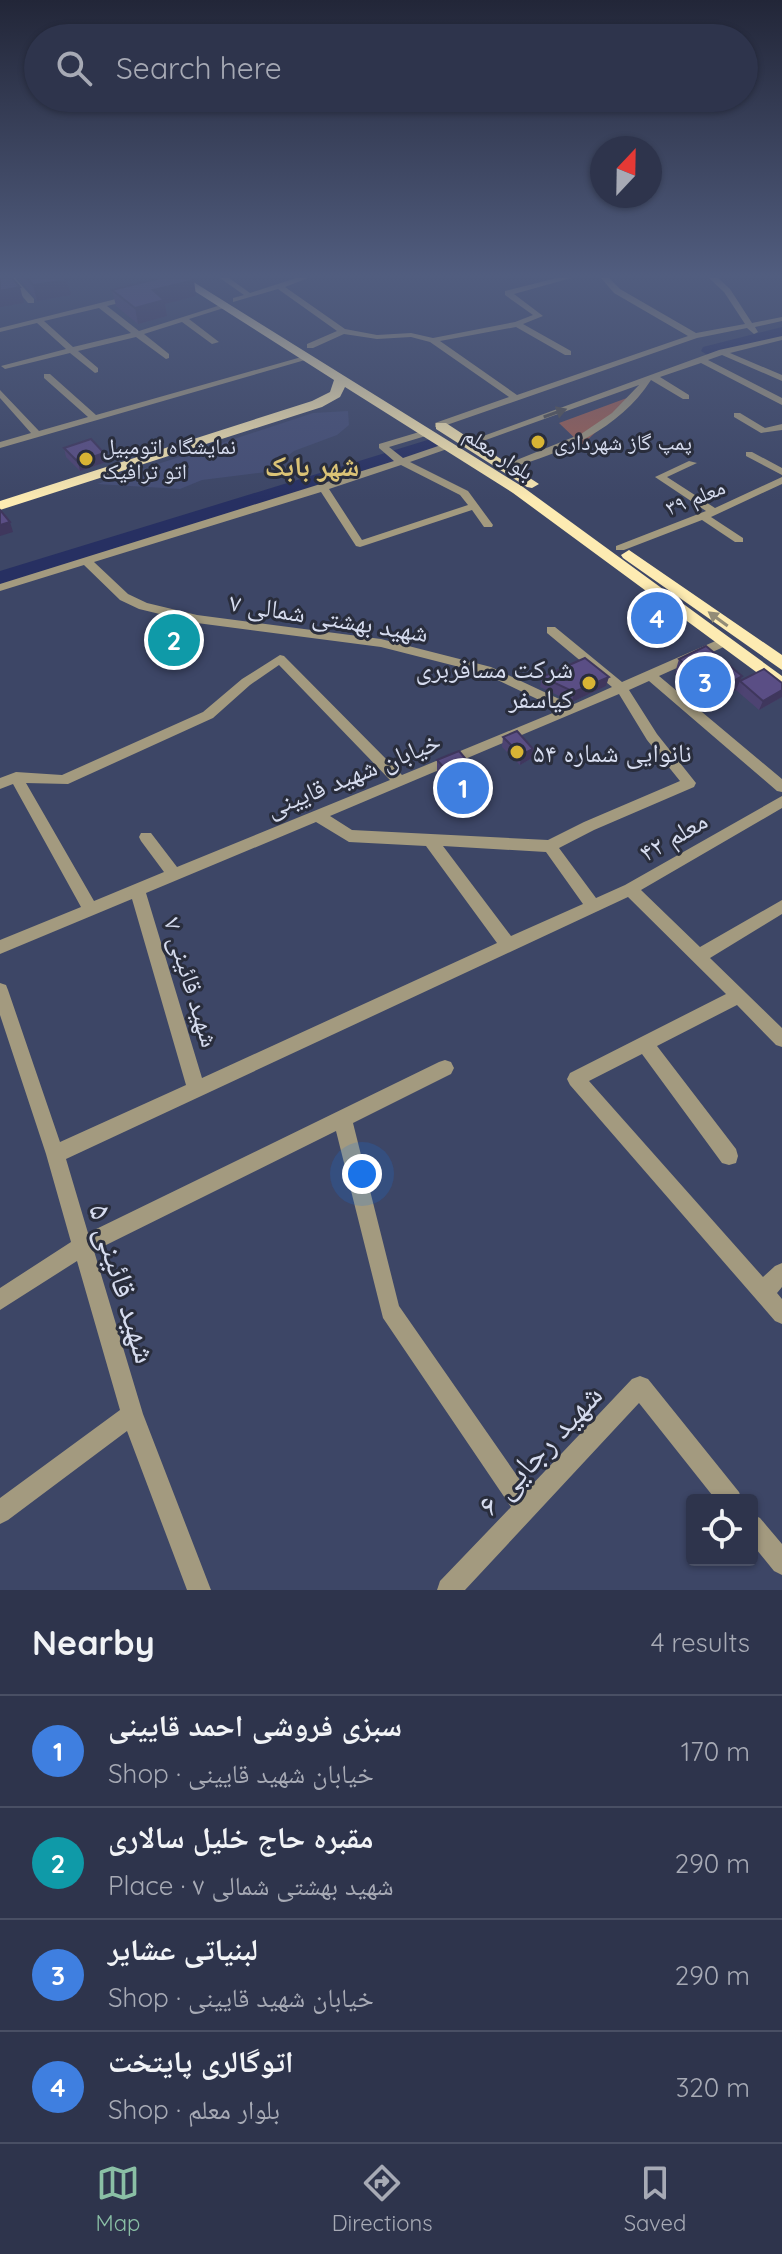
<!DOCTYPE html>
<html lang="en">
<head>
<meta charset="utf-8">
<style>
	body { margin:0; font-family:Quicksand,"Noto Naskh Arabic",sans-serif; background:#3a3f56; color:#f1f3f6 }
	.controls { position:absolute; right:24px; bottom:24px; display:grid; overflow:hidden; border-radius:8px; box-shadow:0 2px 6px #0004 }
	.controls button { width:72px; height:72px; display:grid; place-items:center; padding:0; border:0; border-bottom:2px solid #494f64; background:#2e344c; color:#f1f3f6; font:40px sans-serif }
	.compass { position:absolute; left:590px; top:136px; width:72px; height:72px; border-radius:50%; background:#2e344c; box-shadow:0 2px 6px #0004; rotate:22deg }
	.you { position:absolute; left:362px; top:1174px; width:28px; height:28px; margin:-20px; border:6px solid #fff; border-radius:50%; background:#1a73e8; box-shadow:0 0 0 12px #1a73e833 }
	.badge { display:grid; place-items:center; width:52px; height:52px; border-radius:50%; background:#8abfa5; color:#fff; font-size:26px; font-weight:700 }
	.pin { position:absolute; translate:-50% -50%; border:4px solid #fff; box-shadow:0 2px 8px #0006 }
	.list { margin:0; padding:0; list-style:none }
	h2 { display:flex; justify-content:space-between; align-items:center; height:104px; margin:0; padding:0 32px; font-size:34px }
	h2 small { font-size:26px; font-weight:400; color:#a7aab5 }
	.list li { display:grid; grid-template-columns:52px 1fr auto; gap:24px; align-items:center; box-sizing:border-box; height:112px; padding:0 32px; border-top:2px solid #494f64 }
	.list b { display:block; font-size:30px; white-space:nowrap }
	.list p { margin:0; font-size:26px; white-space:nowrap; color:#a7aab5 }
	.list em { font-size:26px; font-style:normal; color:#a7aab5 }
	.icon { flex:none; width:44px; height:44px; fill:none; stroke:currentColor; stroke-width:2; stroke-linecap:round; stroke-linejoin:round }
	.map { position:relative; flex:none; width:782px; height:1590px; overflow:hidden }
	.search { position:absolute; background:#2e344c; box-shadow:0 2px 6px #0004; left:24px; right:24px; top:24px; height:88px; display:flex; align-items:center; gap:20px; box-sizing:border-box; padding:0 28px; border-radius:44px; color:#a7aab5; font-size:30px }
	.sheet { height:552px; background:#2e344c }
	nav { display:flex; justify-content:space-around; align-items:center; box-sizing:border-box; height:112px; border-top:2px solid #494f64; background:#2e344c; font-size:22px; color:#a7aab5 }
	nav a { display:grid; justify-items:center; gap:4px }
	nav .on { color:#8abfa5 }
	.map>svg:first-child { display:block }
</style>
</head>
<body>
<div class="map">
<svg width="782" height="1590" viewBox="0 0 782 1590">
	<rect width="100%" height="100%" fill="#3d4666"/>
	<!-- built -->
	<path fill="#454e75" d="M 348,411 L 349,425 L 337,435 L 294,451 L 267,472 L 202,480 L 180,489 L 97,484 L 313,413 Z"/>
	<!-- green -->
	<path fill="#9f6154" d="M 635,395 L 582,445 L 559,423 Z"/>
	<g fill="none" stroke-linecap="round" stroke-linejoin="round">
		<!-- river -->
		<path fill="#273062" fill-rule="evenodd" d="M 782,327 L 782,337 L 709,356 L 701,351 L 703,347 Z
			M 434,438 L 444,444 L 441,448 L 0,585 L 0,571 Z"/>
		<!-- minor -->
		<path fill="#a39a7f" fill-rule="evenodd" d="M 7,278 L 15,278 L 34,299 L 34,303 L 28,303 Z
			M 220,278 L 229,278 L 250,293 L 296,278 L 308,278 L 285,287 L 345,329 L 377,335 L 411,333 L 433,338 L 515,322 L 533,315 L 505,295 L 505,291 L 557,278 L 571,278 L 514,294 L 543,316 L 523,324 L 571,351 L 571,355 L 565,355 L 516,327 L 440,341 L 517,395 L 688,336 L 614,293 L 601,278 L 609,278 L 620,289 L 696,333 L 745,324 L 724,292 L 709,278 L 718,278 L 730,289 L 752,323 L 782,317 L 782,321 L 755,327 L 758,332 L 754,334 L 747,328 L 697,338 L 438,428 L 435,427 L 435,423 L 509,397 L 430,342 L 411,337 L 377,339 L 344,334 L 313,348 L 307,348 L 307,344 L 337,331 L 278,289 L 233,302 L 233,298 L 244,295 Z
			M 132,295 L 136,297 L 135,299 L 107,306 L 139,331 L 227,303 L 227,307 L 189,319 L 219,342 L 212,344 L 182,322 L 144,334 L 169,354 L 169,358 L 166,359 L 136,337 L 78,351 L 98,368 L 98,372 L 95,373 L 70,353 L 5,369 L 1,366 L 66,349 L 37,323 L 0,332 L 0,328 ZM 99,308 L 131,333 L 73,347 L 44,321 Z
			M 782,336 L 782,340 L 730,353 L 782,375 L 782,381 L 722,355 L 708,360 L 782,398 L 782,405 L 701,363 L 660,377 L 689,395 L 689,399 L 683,399 L 651,380 C 619,430 562,453 507,469 L 502,466 L 581,434 L 612,413 L 639,385 L 472,445 L 464,443 L 719,350 Z
			M 305,356 L 312,358 L 0,448 L 0,442 L 31,433 L 0,398 L 0,390 L 39,431 L 88,417 L 44,378 L 44,374 L 50,374 L 96,415 Z
			M 734,413 L 740,413 L 765,428 L 782,424 L 782,430 L 761,433 L 734,417 Z
			M 426,430 L 431,433 L 429,435 L 389,447 L 403,458 L 444,444 L 450,444 L 450,448 L 410,462 L 468,491 L 493,525 L 492,527 L 484,527 L 472,510 L 360,547 L 356,546 L 321,492 L 94,562 L 128,594 L 147,603 L 197,615 L 381,639 L 491,667 L 572,705 L 612,687 L 547,633 L 547,627 L 555,627 L 622,682 L 720,639 L 728,639 L 730,642 L 728,645 L 659,676 L 782,779 L 782,792 L 777,791 L 649,681 L 629,690 L 657,734 L 696,783 L 694,787 L 594,830 L 559,848 L 596,898 L 625,885 L 782,796 L 782,808 L 641,890 L 700,947 L 782,900 L 782,914 L 710,958 L 782,1028 L 782,1047 L 776,1045 L 737,1005 L 657,1046 L 736,1149 L 738,1156 L 736,1163 L 729,1165 L 722,1163 L 642,1054 L 589,1081 L 763,1277 L 775,1266 L 782,1263 L 782,1287 L 777,1293 L 782,1299 L 782,1324 L 775,1321 L 570,1085 L 567,1079 L 570,1073 L 726,994 L 628,897 L 66,1159 L 88,1233 L 439,1062 L 445,1060 L 451,1062 L 454,1068 L 451,1074 L 353,1123 L 399,1306 L 527,1490 L 632,1379 L 640,1376 L 648,1379 L 739,1492 L 742,1500 L 716,1500 L 639,1403 L 465,1590 L 437,1590 L 440,1581 L 511,1507 L 383,1318 L 336,1131 L 94,1251 L 143,1414 L 211,1590 L 187,1590 L 127,1431 L 8,1520 L 0,1524 L 0,1498 L 120,1410 L 77,1261 L 0,1310 L 0,1288 L 71,1242 L 46,1154 L 0,1015 L 0,983 L 6,985 L 8,990 L 60,1142 L 186,1085 L 132,899 L 0,954 L 0,940 L 81,907 L 13,784 L 0,789 L 0,778 L 16,772 L 62,775 L 203,712 L 242,679 L 280,655 L 284,656 L 402,775 L 560,710 L 483,673 L 381,647 L 197,623 L 139,609 L 120,600 L 84,565 L 0,591 L 0,584 L 394,461 L 379,448 L 379,444 ZM 401,465 L 460,495 L 468,505 L 362,540 L 329,489 ZM 279,665 L 390,780 L 177,867 L 151,833 L 141,833 L 139,837 L 141,841 L 164,872 L 94,901 L 26,783 L 68,784 L 213,718 L 250,685 ZM 619,694 L 647,740 L 680,781 L 584,822 L 548,840 L 352,830 L 330,816 ZM 316,822 L 349,842 L 426,846 L 497,943 L 202,1078 L 146,893 ZM 443,846 L 546,852 L 583,904 L 511,936 Z
			M 746,452 L 752,452 L 782,468 L 782,475 L 746,456 Z
			M 689,461 L 697,463 L 667,477 L 715,508 L 782,477 L 782,484 L 711,517 L 743,538 L 743,542 L 735,542 L 702,520 L 624,550 L 616,550 L 616,546 L 706,511 L 655,477 Z
			M 752,1514 L 760,1518 L 782,1544 L 782,1575 L 774,1571 L 752,1544 Z"/>
		<!-- major -->
		<path fill="#fdebb2" fill-rule="evenodd" d="M 174,278 L 187,278 L 523,487 L 782,676 L 782,691 L 513,493 L 345,387 L 340,397 L 322,407 L 0,510 L 0,501 L 312,401 L 330,392 L 334,380 Z
			M 436,423 L 446,423 L 539,484 L 532,488 L 527,487 L 436,429 Z
			M 629,550 L 782,655 L 782,670 L 623,558 L 621,555 Z"/>
	</g>
	<!-- wall -->
	<path fill="#4d4372" d="M 19,278 L 65,278 L 71,295 L 37,301 Z
		M 112,290 L 196,296 L 165,304 L 167,316 L 138,324 L 116,306 Z
		M 64,448 L 106,462 L 80,471 L 66,457 Z
		M 643,607 L 676,610 L 673,619 L 656,628 L 641,616 Z
		M 679,659 L 742,676 L 740,681 L 782,683 L 782,697 L 759,710 L 736,690 L 712,705 L 675,673 Z
		M 542,677 L 606,686 L 572,702 L 540,687 Z
		M 503,737 L 532,758 L 520,765 L 502,747 Z
		M 437,760 L 490,788 L 488,802 L 469,811 L 437,774 Z"/>
	<!-- shaded-wall -->
	<path fill="#3f375d" d="M 67,280 L 71,295 L 37,301 L 33,285 Z
		M 194,280 L 196,296 L 165,304 L 167,316 L 138,324 L 135,308 L 153,290 Z
		M 20,287 L 24,303 L 0,307 L 0,291 Z
		M 104,453 L 106,462 L 80,471 L 78,462 Z
		M 10,522 L 13,532 L 0,536 L 0,525 Z
		M 676,610 L 673,619 L 656,628 L 659,619 Z
		M 742,676 L 736,690 L 712,705 L 716,691 Z
		M 609,677 L 606,686 L 572,702 L 574,692 Z
		M 782,690 L 782,697 L 759,710 L 763,701 Z
		M 533,749 L 532,758 L 520,765 L 521,755 Z
		M 490,788 L 488,802 L 469,811 L 471,797 Z"/>
	<!-- building -->
	<path fill="#5a4e85" stroke="#3f375d" stroke-width="2" d="M 0,278 L 12,278 L 20,287 L 0,291 Z
		M 27,278 L 65,278 L 67,280 L 33,285 Z
		M 160,278 L 191,278 L 194,280 L 153,290 L 164,300 L 135,308 L 112,290 Z
		M 91,439 L 104,453 L 78,462 L 64,448 Z
		M 0,510 L 10,522 L 0,525 Z
		M 661,599 L 676,610 L 659,619 L 643,607 Z
		M 706,646 L 742,676 L 716,691 L 679,659 Z
		M 585,658 L 609,677 L 574,692 L 542,677 Z
		M 764,669 L 782,683 L 782,690 L 763,701 L 740,681 Z
		M 517,731 L 533,749 L 521,755 L 503,737 Z
		M 459,751 L 490,788 L 471,797 L 437,760 Z"/>
	<!-- one-way arrows -->
	<defs><path id="oneway-solid" d="M-6-.8H1V-3.2L6.5 0L1 3.2V.8H-6Z" transform="scale(2)"/></defs>
	<use fill="#545353" href="#oneway-solid" transform="translate(555 413) rotate(-19)"/>
	<use fill="#938c77" href="#oneway-solid" transform="translate(718 619) rotate(-144)"/>
	<!-- sky -->
	<linearGradient id="sky" x2="0" y2="1"><stop stop-color="#222638"/><stop offset="0.55" stop-color="#515d7f"/><stop offset="1" stop-color="#515d7f" stop-opacity="0"/></linearGradient>
	<rect width="782" height="501" fill="url(#sky)"/>
	<!-- markers -->
	<g fill="#d8b434" stroke="#292d3c" stroke-width="3">
		<circle cx="538" cy="442" r="8"/>
		<circle cx="86" cy="459" r="8"/>
		<circle cx="589" cy="683" r="8"/>
		<circle cx="517" cy="752" r="8"/>
	</g>
	<g text-anchor="middle" dominant-baseline="central" stroke-width="6" stroke-linejoin="round" paint-order="stroke">
		<!-- far-poi labels -->
		<g font-size="22" fill="#d6dcef" stroke="#292d3c" text-anchor="start">
			<text x="554" y="442">پمپ گاز شهرداری</text>
			<text x="102" y="446">نمایشگاه اتومبیل<tspan x="102" dy="25">اتو ترافیک</tspan></text>
		</g>
		<!-- far-street labels -->
		<g font-size="22" fill="#d6dcef" stroke="#292d3c">
			<text transform="translate(499 453) rotate(33)">بلوار معلم</text>
			<text transform="translate(695 497) rotate(-22)">معلم ۳۹</text>
		</g>
		<!-- street labels -->
		<g font-size="26" fill="#d6dcef" stroke="#292d3c">
			<text transform="translate(329 617) rotate(9)">شهید بهشتی شمالی ۷</text>
			<text transform="translate(353 774) rotate(-22)">خیابان شهید قایینی</text>
			<text transform="translate(673 836) rotate(-30)">معلم ۴۲</text>
			<text transform="translate(192 982) rotate(73)">شهید قائینی ۷</text>
		</g>
		<!-- poi labels -->
		<g font-size="26" fill="#d6dcef" stroke="#292d3c" text-anchor="end">
			<text x="573" y="668">شرکت مسافربری<tspan x="573" dy="30">کیاسفر</tspan></text>
			<text x="533" y="752" text-anchor="start">نانوایی شماره ۵۴</text>
		</g>
		<!-- far-district labels -->
		<g font-size="28" font-weight="bold" fill="#dbc376" stroke="#292d3c">
			<text x="312" y="465">شهر بابک</text>
		</g>
		<!-- near-street labels -->
		<g font-size="32" fill="#d6dcef" stroke="#292d3c">
			<text transform="translate(124 1283) rotate(73)">شهید قائینی ۵</text>
			<text transform="translate(539 1449) rotate(-47)">شهید رجایی ۶</text>
		</g>
	</g>
</svg>
<div class="controls">
<button><svg class="icon" aria-label="locate" viewBox="0 0 24 24"><circle cx="12" cy="12" r="6"/><path d="M12 2v4M12 18v4M2 12h4M18 12h4"/></svg></button>
</div>
<svg class="compass" viewBox="-18 -18 36 36"><path d="M0-13l5 13h-10z" fill="#e53935"/><path d="M0 13l5-13h-10z" fill="#a7aab5"/></svg>
<div class="you"></div>
<div class="pin badge" style="left:463px;top:788px;background:#3f7fe0">1</div>
<div class="pin badge" style="left:174px;top:640px;background:#0f9aa8">2</div>
<div class="pin badge" style="left:705px;top:682px;background:#3f7fe0">3</div>
<div class="pin badge" style="left:657px;top:618px;background:#3f7fe0">4</div>
<div class="search"><svg class="icon" aria-label="search" viewBox="0 0 24 24"><circle cx="10" cy="10" r="6"/><path d="M15 15l6 6"/></svg>Search here</div>
</div>
<section class="sheet">
<h2>Nearby<small>4 results</small></h2>
<ul class="list">
<li><span class="badge" style="background:#3f7fe0">1</span><div><b>سبزی فروشی احمد قایینی</b><p>Shop · خیابان شهید قایینی</p></div><em>170 m</em></li>
<li><span class="badge" style="background:#0f9aa8">2</span><div><b>مقبره حاج خلیل سالاری</b><p>Place · شهید بهشتی شمالی ۷</p></div><em>290 m</em></li>
<li><span class="badge" style="background:#3f7fe0">3</span><div><b>لبنیاتی عشایر</b><p>Shop · خیابان شهید قایینی</p></div><em>290 m</em></li>
<li><span class="badge" style="background:#3f7fe0">4</span><div><b>اتوگالری پایتخت</b><p>Shop · بلوار معلم</p></div><em>320 m</em></li>
</ul>
</section>
<nav>
<a class="on"><svg class="icon" aria-label="map" viewBox="0 0 24 24"><path d="M3 6l6-2 6 2 6-2v14l-6 2-6-2-6 2zM9 4v14M15 6v14"/></svg>Map</a>
<a><svg class="icon" aria-label="directions" viewBox="0 0 24 24"><path d="M12 3l9 9-9 9-9-9zM9 14v-3h6M13 9l2 2-2 2"/></svg>Directions</a>
<a><svg class="icon" aria-label="saved" viewBox="0 0 24 24"><path d="M7 4h10v16l-5-4-5 4z"/></svg>Saved</a>
</nav>
</body>
</html>
